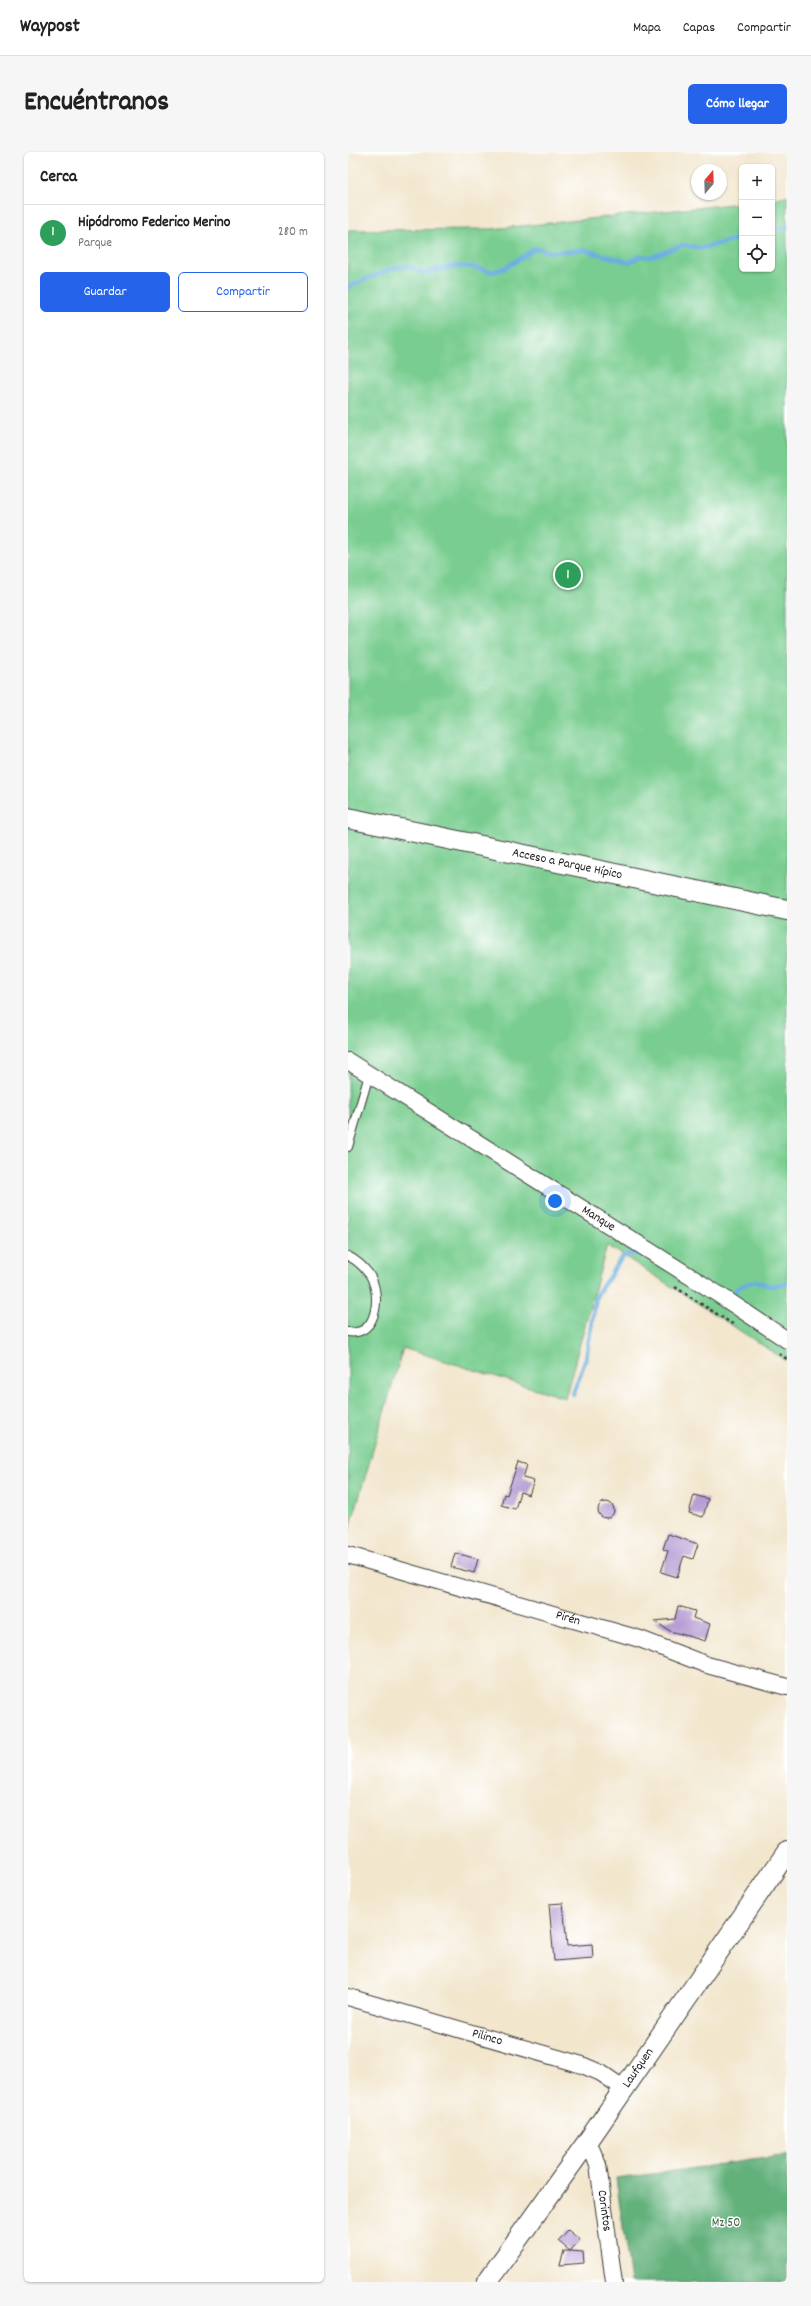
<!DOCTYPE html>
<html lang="es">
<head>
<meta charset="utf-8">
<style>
	body { margin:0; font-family:Dekko,sans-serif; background:#f6f6f6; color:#222 }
	.controls { position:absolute; right:12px; top:12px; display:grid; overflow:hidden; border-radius:6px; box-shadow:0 1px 3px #0004 }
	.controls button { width:36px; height:36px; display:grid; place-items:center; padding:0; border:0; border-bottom:1px solid #e0e0e0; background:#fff; color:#222; font:20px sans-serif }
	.compass { position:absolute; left:343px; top:12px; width:36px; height:36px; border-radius:50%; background:#fff; box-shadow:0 1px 3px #0004; rotate:19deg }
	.you { position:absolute; left:207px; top:1049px; width:14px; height:14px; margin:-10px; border:3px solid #fff; border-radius:50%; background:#1a73e8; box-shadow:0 0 0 6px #1a73e833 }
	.badge { display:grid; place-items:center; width:26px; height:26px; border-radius:50%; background:#2563eb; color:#fff; font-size:13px; font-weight:700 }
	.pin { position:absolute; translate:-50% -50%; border:2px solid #fff; box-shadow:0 1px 4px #0006 }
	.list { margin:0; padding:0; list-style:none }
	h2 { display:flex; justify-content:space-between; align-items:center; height:52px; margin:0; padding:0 16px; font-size:17px }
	h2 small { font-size:13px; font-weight:400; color:#767676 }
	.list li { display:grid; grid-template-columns:26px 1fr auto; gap:12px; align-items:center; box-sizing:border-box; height:56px; padding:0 16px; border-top:1px solid #e0e0e0 }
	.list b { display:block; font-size:15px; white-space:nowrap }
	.list p { margin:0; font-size:13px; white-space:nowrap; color:#767676 }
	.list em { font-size:13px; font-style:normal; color:#767676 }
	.actions { display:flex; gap:8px; padding:12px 16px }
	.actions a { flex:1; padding:9px 0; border:1px solid #2563eb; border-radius:6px; text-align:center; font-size:14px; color:#2563eb }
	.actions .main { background:#2563eb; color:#fff }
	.icon { flex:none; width:22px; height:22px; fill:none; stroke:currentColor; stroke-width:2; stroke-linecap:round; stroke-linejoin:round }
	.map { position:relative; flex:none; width:439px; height:2130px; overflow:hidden; border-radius:6px }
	header { display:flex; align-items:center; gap:24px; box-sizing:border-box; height:56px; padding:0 20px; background:#fff; border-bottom:1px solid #e0e0e0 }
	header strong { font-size:19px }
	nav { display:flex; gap:22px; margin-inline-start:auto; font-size:14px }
	.intro { display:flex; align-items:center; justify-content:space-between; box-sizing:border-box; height:96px; padding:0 24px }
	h1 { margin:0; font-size:28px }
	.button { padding:10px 18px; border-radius:6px; background:#2563eb; color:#fff; font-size:14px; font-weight:700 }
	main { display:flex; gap:24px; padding:0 24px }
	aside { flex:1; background:#fff; border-radius:6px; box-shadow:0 1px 3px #0004 }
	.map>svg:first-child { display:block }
</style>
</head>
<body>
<header>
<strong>Waypost</strong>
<nav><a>Mapa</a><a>Capas</a><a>Compartir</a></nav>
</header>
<div class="intro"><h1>Encuéntranos</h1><a class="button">Cómo llegar</a></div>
<main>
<aside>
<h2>Cerca<small></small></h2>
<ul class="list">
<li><span class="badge" style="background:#2e9e5b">1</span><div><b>Hipódromo Federico Merino</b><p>Parque</p></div><em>280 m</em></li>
</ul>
<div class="actions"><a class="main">Guardar</a><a>Compartir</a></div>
</aside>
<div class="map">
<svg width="439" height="2130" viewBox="0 0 439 2130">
	<rect width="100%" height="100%" fill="#fff"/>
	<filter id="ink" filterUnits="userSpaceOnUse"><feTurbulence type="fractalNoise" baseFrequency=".025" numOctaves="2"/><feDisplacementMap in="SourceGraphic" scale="8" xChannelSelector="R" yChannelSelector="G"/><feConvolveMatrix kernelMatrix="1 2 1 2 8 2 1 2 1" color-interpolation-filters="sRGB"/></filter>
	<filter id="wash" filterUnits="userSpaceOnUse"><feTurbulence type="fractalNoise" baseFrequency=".012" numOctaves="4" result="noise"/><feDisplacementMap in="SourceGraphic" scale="16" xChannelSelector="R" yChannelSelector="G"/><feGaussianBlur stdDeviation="0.9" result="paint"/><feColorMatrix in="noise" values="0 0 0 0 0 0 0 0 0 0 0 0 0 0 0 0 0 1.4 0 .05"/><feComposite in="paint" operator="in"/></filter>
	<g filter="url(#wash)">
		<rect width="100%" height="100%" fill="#f2e6cd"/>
		<!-- green -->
		<path fill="#79cd90" stroke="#4a7456" d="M 439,43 L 439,1209 L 259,1093 L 217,1246 L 55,1196 L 0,1383 L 0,78 L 144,77 L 394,51 L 394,117 L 424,117 L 424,48 Z"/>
		<!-- forest -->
		<path fill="#62b07a" stroke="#3f664b" d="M 439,2003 L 439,2130 L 283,2130 L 268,2027 Z"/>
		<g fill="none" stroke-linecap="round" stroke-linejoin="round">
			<!-- stream -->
			<path stroke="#6bafe0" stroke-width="4.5" d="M 424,78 L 439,75
				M 0,135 L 43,117 L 57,114 L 78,121 L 106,114 L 124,115 L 144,120 L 157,116 L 188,96 L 203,100 L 236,98 L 281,110 L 292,104 L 303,105 L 335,93 L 354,96 L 394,86
				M 333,1128 L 354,1140
				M 379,1142 L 385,1142 L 391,1135 L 407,1129 L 423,1134 L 439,1131
				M 225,1242 L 238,1206 L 248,1145 C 251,1138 255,1133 260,1127 C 270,1112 273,1095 297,1104"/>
		</g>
		<g id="blocks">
			<!-- building -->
			<path fill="#b398d2" d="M 170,1310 L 179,1313 L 175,1326 L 186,1329 L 181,1343 L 172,1340 L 167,1357 L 153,1353 L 156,1342 L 159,1343 Z
				M 346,1343 L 360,1347 L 355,1365 L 341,1361 Z
				M250 1358a8 8 0 1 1 16 0a8 8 0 1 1-16 0Z
				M 320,1382 L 350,1392 L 345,1407 L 336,1404 L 329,1425 L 313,1420 L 320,1399 L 315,1397 Z
				M 107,1401 L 130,1407 L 126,1421 L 103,1415 Z
				M 330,1454 L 347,1459 L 345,1466 L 362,1472 L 357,1489 L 322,1479 L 306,1469 L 327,1467 Z
				M 215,1751 L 219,1794 L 244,1792 L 245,1806 L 206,1809 L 201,1752 Z
				M 220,2078 L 232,2088 L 222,2099 L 235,2100 L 236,2111 L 212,2113 L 216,2099 L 222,2099 L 210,2089 Z"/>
		</g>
	</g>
	<g filter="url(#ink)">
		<use href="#blocks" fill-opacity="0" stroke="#3c3a37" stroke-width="1"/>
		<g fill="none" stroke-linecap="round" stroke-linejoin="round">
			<defs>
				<path id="service" d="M 0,995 L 21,923
					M 0,1104 C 8,1108 15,1114 21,1122 C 34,1141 30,1185 0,1180"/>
				<g id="minor">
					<path id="s1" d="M 0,909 L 370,1142 L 439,1188"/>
					<path id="s2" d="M 0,1403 L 292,1487 L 359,1513 L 439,1535"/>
					<path id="s3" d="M 0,1845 L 234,1913 L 253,1921 L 275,1936"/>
					<path id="s4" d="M 240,1989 L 250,2013 L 266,2130"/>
				</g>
				<g id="tertiary">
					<path id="s5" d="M 0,666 L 439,758"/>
					<path id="s6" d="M 139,2130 L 240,1989 L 439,1700"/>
				</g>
			</defs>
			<!-- service casing -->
			<use href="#service" stroke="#3c3a37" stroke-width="10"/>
			<!-- minor casing -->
			<use href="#minor" stroke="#3c3a37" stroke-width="18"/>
			<!-- tertiary casing -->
			<use href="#tertiary" stroke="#3c3a37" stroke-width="22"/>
			<!-- path -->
			<path stroke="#3c3a37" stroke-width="2.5" stroke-dasharray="3 3" stroke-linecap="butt" d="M 327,1135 L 386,1173
				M 431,1202 L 439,1207"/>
			<!-- service -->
			<use href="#service" stroke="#fff" stroke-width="8"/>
			<!-- minor -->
			<use href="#minor" stroke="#fff" stroke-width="16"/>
			<!-- tertiary -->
			<use href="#tertiary" stroke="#fff" stroke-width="20"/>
		</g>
	</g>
	<g text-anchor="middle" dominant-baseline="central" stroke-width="3" stroke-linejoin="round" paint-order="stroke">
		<!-- street labels -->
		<g font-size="13" fill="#1c1c1c" stroke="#fff">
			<text stroke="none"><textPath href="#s5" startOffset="224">Acceso a Parque Hípico</textPath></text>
			<text stroke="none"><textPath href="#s1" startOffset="296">Manque</textPath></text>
			<text stroke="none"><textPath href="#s2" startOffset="229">Pirén</textPath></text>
			<text stroke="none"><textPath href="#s3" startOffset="145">Pilinco</textPath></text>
			<text stroke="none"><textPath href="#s6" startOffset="262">Laufquen</textPath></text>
			<text stroke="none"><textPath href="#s4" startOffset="72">Corintos</textPath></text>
		</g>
		<!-- park labels -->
		<g font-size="13" fill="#41634a" stroke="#fff">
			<text x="378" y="2071">Mz 50</text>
		</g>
	</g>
</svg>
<div class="controls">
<button>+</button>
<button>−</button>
<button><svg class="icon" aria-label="locate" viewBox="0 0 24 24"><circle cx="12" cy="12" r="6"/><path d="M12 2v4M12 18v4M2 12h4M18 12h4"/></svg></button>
</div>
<svg class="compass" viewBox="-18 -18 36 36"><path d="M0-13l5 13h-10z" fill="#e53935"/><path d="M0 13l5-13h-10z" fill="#767676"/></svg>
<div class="you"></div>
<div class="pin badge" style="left:220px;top:423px;background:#2e9e5b">1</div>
</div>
</main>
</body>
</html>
